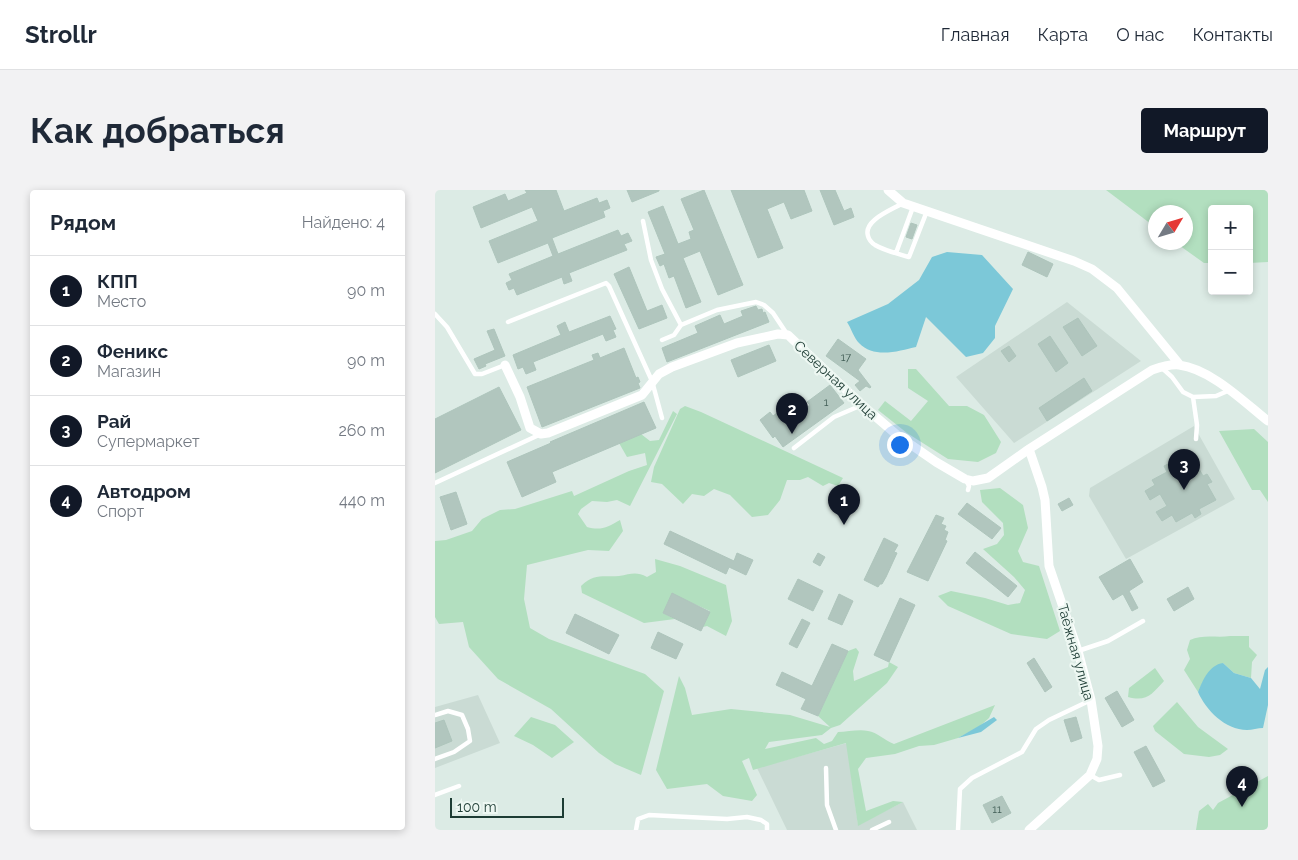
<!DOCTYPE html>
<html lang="ru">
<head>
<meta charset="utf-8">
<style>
	body { margin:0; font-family:Raleway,sans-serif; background:#f2f2f3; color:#1f2937 }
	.controls { position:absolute; right:15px; top:15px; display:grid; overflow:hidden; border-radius:5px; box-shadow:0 2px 8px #0003 }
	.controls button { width:45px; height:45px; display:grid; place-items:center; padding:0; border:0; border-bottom:1px solid #e0e1e3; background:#fff; color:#1f2937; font:25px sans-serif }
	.compass { position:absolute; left:713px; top:15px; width:45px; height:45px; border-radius:50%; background:#fff; box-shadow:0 2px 8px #0003; rotate:52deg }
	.scale { position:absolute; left:15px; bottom:12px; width:114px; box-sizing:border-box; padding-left:5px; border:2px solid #1d3c34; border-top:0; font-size:14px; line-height:18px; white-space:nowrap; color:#1d3c34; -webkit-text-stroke:4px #edf7f2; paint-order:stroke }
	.you { position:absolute; left:464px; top:254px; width:18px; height:18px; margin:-12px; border:4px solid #fff; border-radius:50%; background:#1a73e8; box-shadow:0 0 0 8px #1a73e833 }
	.badge { display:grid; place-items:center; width:32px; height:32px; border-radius:50%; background:#111827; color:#fff; font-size:16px; font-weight:700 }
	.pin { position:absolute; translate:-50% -41px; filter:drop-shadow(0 1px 2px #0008) }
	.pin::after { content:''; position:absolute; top:26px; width:18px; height:15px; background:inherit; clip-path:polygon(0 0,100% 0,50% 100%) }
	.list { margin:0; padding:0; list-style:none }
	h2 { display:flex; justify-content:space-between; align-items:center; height:65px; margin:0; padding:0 20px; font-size:21px }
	h2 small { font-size:16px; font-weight:400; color:#747a83 }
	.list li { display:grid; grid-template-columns:32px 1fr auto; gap:15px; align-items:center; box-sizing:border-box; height:70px; padding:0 20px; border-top:1px solid #e0e1e3 }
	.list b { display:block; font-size:19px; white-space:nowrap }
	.list p { margin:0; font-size:16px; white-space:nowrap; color:#747a83 }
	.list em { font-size:16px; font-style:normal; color:#747a83 }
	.map { position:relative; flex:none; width:833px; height:640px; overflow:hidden; border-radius:5px }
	header { display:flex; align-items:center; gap:30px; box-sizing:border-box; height:70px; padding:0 25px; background:#fff; border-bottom:1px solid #e0e1e3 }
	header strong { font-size:24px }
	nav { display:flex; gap:28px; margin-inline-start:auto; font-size:18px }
	.intro { display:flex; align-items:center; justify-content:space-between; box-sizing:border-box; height:120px; padding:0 30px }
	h1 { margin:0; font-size:35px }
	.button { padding:12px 22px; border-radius:5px; background:#111827; color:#fff; font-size:18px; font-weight:700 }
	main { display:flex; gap:30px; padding:0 30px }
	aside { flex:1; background:#fff; border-radius:5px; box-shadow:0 2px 8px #0003 }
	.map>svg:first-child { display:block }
</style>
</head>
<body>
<header>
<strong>Strollr</strong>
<nav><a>Главная</a><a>Карта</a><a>О нас</a><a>Контакты</a></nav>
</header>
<div class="intro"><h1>Как добраться</h1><a class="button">Маршрут</a></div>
<main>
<aside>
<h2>Рядом<small>Найдено: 4</small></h2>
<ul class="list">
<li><span class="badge">1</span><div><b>КПП</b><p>Место</p></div><em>90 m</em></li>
<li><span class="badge">2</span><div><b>Феникс</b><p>Магазин</p></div><em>90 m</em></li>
<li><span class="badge">3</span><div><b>Рай</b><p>Супермаркет</p></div><em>260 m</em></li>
<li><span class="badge">4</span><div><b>Автодром</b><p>Спорт</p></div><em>440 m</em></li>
</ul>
</aside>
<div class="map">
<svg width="833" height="640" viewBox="0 0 833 640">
	<rect width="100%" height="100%" fill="#dcebe5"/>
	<!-- built -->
	<path fill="#cadbd4" d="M 632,112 L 706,171 L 579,253 L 521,187 Z
		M 759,236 L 800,309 L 691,369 L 654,306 L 655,298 Z
		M 43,505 L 65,553 L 0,578 L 0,517 Z
		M 412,553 L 423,635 L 468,612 L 482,640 L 352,640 L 322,578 Z"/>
	<!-- green -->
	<path fill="#b2dfbf" d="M 671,0 L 833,0 L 833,72 L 814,73 L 814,19 L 777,19 L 777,73 L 769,73 L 741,53 L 751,52 L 751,22 L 721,22 L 720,37 Z
		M 473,179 L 481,179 L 514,216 L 532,216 L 549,225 L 566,252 L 561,263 L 543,272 L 513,269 L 472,243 L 443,220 L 450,211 L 476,231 L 493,211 L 473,198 Z
		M 250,216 L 266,222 L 408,288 L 403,296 L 394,293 L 388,296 L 373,287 L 365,290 L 352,290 L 345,310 L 333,325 L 317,327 L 295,305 L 279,299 L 269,306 L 257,304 L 248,314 L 227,294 L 216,292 L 219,277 L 245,219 Z
		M 238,221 L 242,224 L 195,316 L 182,310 L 172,312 L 157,311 L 146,319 L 143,324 L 152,337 C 166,341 173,337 185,330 L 188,341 L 174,361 L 153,360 L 92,375 L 89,409 L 95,438 L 114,449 L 210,484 L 229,501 L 206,585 L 180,574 L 164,563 L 116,519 L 63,489 L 34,457 L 28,432 L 4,434 L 0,427 L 0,351 L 11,350 L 37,341 L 47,329 L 65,320 L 80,319 L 137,301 L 139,306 L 194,281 L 212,275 L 210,263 L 192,267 L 184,253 L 206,244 L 215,251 L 224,250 Z
		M 819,239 L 833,252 L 833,312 L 825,300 L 817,300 L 784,241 Z
		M 565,298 L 588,315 L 593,338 L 583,361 L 588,372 L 604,376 L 625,441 L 612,449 L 576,444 L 513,416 L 503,406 L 516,401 L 550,408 L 573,415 L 585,413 L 590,400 L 579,387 L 548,359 L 562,354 L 569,345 L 568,333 L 547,312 L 545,300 Z
		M 220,369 L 245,376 L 291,395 L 297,431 L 291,446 L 272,436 L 268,437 L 275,421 L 237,404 L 228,423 L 240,429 L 209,433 L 147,403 L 146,396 C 159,383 168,387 184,386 C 196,384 201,381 212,387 L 221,382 Z
		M 795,446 L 814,446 L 814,457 L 822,465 L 817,472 L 816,488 L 799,483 L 788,473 L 771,486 L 763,502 L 749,480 L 755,469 L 752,460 L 755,450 C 767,444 782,448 795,446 Z
		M 421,458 L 424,462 L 418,481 L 419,491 L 453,477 L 454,472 L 463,477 L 452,493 L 405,535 L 396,538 L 387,545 L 334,552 L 330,559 L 381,548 L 389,554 L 397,551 L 403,542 C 412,542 424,539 433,541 C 442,542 450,551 459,554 L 560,515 L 554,528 L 545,536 L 523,548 L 499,555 L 484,556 L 460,564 L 431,568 L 423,579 L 431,621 L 458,611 L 468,612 L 423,636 L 411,553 L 318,580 L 314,568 L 307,571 L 322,605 L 317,611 L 288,606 L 272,594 L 232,599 L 221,580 L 244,486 L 250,498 L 257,525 L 296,519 L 355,525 L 395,537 L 383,526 L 413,461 Z
		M 720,478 L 729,491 C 717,504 712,512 693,507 L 694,498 Z
		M 742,512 L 763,537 L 793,559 L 785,565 L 774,567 L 749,564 L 720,541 L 718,536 Z
		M 96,527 L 120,535 L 139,552 L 117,568 L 98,555 L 79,546 Z
		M 833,586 L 833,640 L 761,640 L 764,621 L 773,614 L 778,620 L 783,613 Z"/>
	<!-- water -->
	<path fill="#7cc8d8" d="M 512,62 L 547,65 L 578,99 L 560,136 L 560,148 L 548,163 L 531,167 L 491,127 L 481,157 C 464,161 439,169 424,153 C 419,148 416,138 412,132 L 453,114 L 484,90 L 497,67 Z
		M 788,473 L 799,483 L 816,488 L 825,499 L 830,480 L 833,477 L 833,515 L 828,538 C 823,538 817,540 812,540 C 790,540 771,520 763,502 C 768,490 774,475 788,473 Z
		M 559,527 L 562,530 L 546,542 L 523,548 Z"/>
	<!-- building -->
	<path fill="#b1c6be" stroke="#aec5bc" d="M 90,0 L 121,0 L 129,21 L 162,8 L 164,13 L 172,10 L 175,18 L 168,21 L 170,27 L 117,48 L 123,64 L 183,40 L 186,46 L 193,43 L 197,51 L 189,54 L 192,60 L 134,83 L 137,91 L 129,94 L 127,87 L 82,105 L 79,98 L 74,100 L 71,93 L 77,90 L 74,84 L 118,66 L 113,53 L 63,73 L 54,51 L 103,31 L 97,17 L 46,38 L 38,17 L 70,4 L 73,11 L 92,3 Z
		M 192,0 L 224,0 L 224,1 L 197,12 Z
		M 269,0 L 308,95 L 283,105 L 265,61 L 248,68 L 266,112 L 251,118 L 239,86 L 234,88 L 229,74 L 225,76 L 221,67 L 230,64 L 213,22 L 228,16 L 243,54 L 256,49 L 254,42 L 259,40 L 246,9 Z
		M 296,0 L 369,0 L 377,21 L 356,29 L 349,12 L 332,19 L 348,58 L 323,68 Z
		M 385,0 L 400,0 L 409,21 L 416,18 L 419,27 L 399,35 Z
		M 476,33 L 482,35 L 477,49 L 471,47 Z
		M 593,62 L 618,74 L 612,87 L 587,75 Z
		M 194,77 L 212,121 L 227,115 L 232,128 L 204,139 L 179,84 Z
		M 321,116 L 323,120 L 327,119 L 328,123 L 330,122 L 334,132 L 232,172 L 227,158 L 263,143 L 260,136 L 285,125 L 289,134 L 308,126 L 306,121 Z
		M 175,126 L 181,139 L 178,140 L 181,147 L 171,151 L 168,144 L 98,172 L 101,180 L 91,184 L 88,177 L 83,179 L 78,165 L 126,145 L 122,136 L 130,132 L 134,142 Z
		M 643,128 L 662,156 L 647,166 L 628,137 Z
		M 59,139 L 70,166 L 50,174 L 51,176 L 44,179 L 39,169 L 60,160 L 52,141 Z
		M 615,146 L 633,173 L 621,182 L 603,154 Z
		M 403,149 L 431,169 L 423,180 L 436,197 L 435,198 L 431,196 L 425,201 L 420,195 L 425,191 L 391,166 Z
		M 334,155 L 341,171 L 303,187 L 296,170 Z
		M 574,156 L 581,166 L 574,172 L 566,161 Z
		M 189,158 L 201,188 L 203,187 L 205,192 L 203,193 L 205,198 L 107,237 L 92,197 L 159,170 L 157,165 L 163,163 L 165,168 Z
		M 649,188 L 657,201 L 612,231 L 604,218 Z
		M 395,195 L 409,213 L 348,257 L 340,246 L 338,248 L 325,230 L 335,222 L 338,226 L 346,220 L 348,222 L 357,215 L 364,224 L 375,215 L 372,212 Z
		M 64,197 L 86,240 L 0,283 L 0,229 Z
		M 209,212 L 221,238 L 117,282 L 121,292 L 87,307 L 72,272 L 116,253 L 115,252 Z
		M 758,268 L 768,286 L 772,284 L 777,292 L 772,294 L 781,310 L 764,319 L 766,324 L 760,328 L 757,323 L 741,332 L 737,325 L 727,331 L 721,322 L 732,316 L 725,304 L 715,310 L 710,301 L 720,295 L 717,290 L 732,282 L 729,276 L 737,272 L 740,278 Z
		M 21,302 L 32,334 L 16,340 L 5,307 Z
		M 634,308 L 638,315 L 627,321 L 623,314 Z
		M 532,313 L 566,338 L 557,349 L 523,324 Z
		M 501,325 L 509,328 L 506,334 L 511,336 L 509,340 L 513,342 L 510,350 L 512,351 L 493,391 L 472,382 Z
		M 235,341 L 299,371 L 302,363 L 318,370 L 311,385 L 294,377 L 291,384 L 229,354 Z
		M 449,348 L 463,355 L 459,362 L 462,363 L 451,387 L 447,394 L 445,394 L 443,397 L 429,390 Z
		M 540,362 L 582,396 L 573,407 L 531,373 Z
		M 383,363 L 390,367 L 385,376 L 378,372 Z
		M 695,369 L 708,392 L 694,401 L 703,418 L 697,421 L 688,404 L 678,410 L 664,387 Z
		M 363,389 L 388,401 L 378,421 L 353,409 Z
		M 753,397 L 759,409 L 739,421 L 732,409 Z
		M 237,403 L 275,422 L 266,441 L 228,423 Z
		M 404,404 L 418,411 L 407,435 L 393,429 Z
		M 465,408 L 480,415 L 454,472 L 439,465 Z
		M 140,424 L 184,445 L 174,464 L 131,443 Z
		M 367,429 L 375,433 L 362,458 L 354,454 Z
		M 223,442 L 248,454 L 241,469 L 216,458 Z
		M 397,454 L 413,461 L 383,526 L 366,519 L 371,509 L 341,495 L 347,482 L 377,496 Z
		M 599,468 L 617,497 L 610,502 L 592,473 Z
		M 682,501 L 699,530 L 687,537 L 670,508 Z
		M 641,527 L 647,548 L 636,552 L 629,530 Z
		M 9,530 L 17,551 L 0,558 L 0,533 Z
		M 711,556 L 730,591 L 718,597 L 699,562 Z
		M 567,606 L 576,623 L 557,633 L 548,615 Z"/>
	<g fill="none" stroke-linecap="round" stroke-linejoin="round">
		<!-- service -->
		<path stroke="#fff" stroke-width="4.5" d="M 468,13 C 457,20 428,30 433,46 C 434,50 437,53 440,55 C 450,61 464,64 474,67 L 492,21
			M 208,31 L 216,70 L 227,99 L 246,135
			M 461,63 L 478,17
			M 0,124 L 12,137 L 40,184 L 47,184 L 70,175
			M 73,132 L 171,93 L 174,96 L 217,191 L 227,228
			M 227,150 L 239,145 L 246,135 L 282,120 L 321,112 L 329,115 L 338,123 L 352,144
			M 727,178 L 737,187 L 748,202 L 758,207 L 781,206 L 795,200
			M 758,207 L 762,235 L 761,249
			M 359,258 L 399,227 L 427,215
			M 531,290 L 534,296 L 533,300
			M 0,293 L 106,244
			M 643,461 L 673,451 L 708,431
			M 0,525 L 13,521 L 27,525 L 33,539 L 35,551 L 19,562 L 0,569
			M 391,578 L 392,615 L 401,640
			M 655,585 L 664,590 L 685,585
			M 0,605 L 24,596
			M 201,640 L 203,629 L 214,625 L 292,629 L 312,627 L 326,630 L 332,634 L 332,640
			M 437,640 L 454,632
			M 523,640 L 525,599 L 537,588 L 587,562 L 601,539 L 614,530 L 656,510"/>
		<!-- minor -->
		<path stroke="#fff" stroke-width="9" d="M 453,0 L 468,13 L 639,71 L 657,79 L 682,98 L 745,175
			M 70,175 L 85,207 L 95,238 L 106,244 L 113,243 L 207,205 L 224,184 L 237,177 L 302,153 L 343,144 L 353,145 L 427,215 L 462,245 L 501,272 L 530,289 L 538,291 L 553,288 L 594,259 L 717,180 C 726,177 735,174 744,175 C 776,179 809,212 833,231
			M 594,640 L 655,585 L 662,569 L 663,556 L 656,510 L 643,461 L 614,376 L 610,310 L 607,297 L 594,259"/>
	</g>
	<g text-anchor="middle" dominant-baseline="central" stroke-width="4.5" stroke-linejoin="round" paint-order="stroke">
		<!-- number labels -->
		<g font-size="11" fill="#425e56">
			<text x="411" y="167">17</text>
			<text x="391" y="212">1</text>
			<text x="562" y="619">11</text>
		</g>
		<!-- street labels -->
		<g font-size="14" fill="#1d3c34" stroke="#edf7f2">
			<text transform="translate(401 190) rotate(43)">Северная улица</text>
			<text transform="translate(641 462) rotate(74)">Таёжная улица</text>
		</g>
	</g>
</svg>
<div class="controls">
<button>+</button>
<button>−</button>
</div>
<svg class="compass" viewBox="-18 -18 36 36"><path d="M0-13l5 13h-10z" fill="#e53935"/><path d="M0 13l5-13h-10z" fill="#747a83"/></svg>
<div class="scale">100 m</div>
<div class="you"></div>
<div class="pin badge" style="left:409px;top:335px">1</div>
<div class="pin badge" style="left:357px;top:244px">2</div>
<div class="pin badge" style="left:749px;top:300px">3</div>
<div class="pin badge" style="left:807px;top:617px">4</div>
</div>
</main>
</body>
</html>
